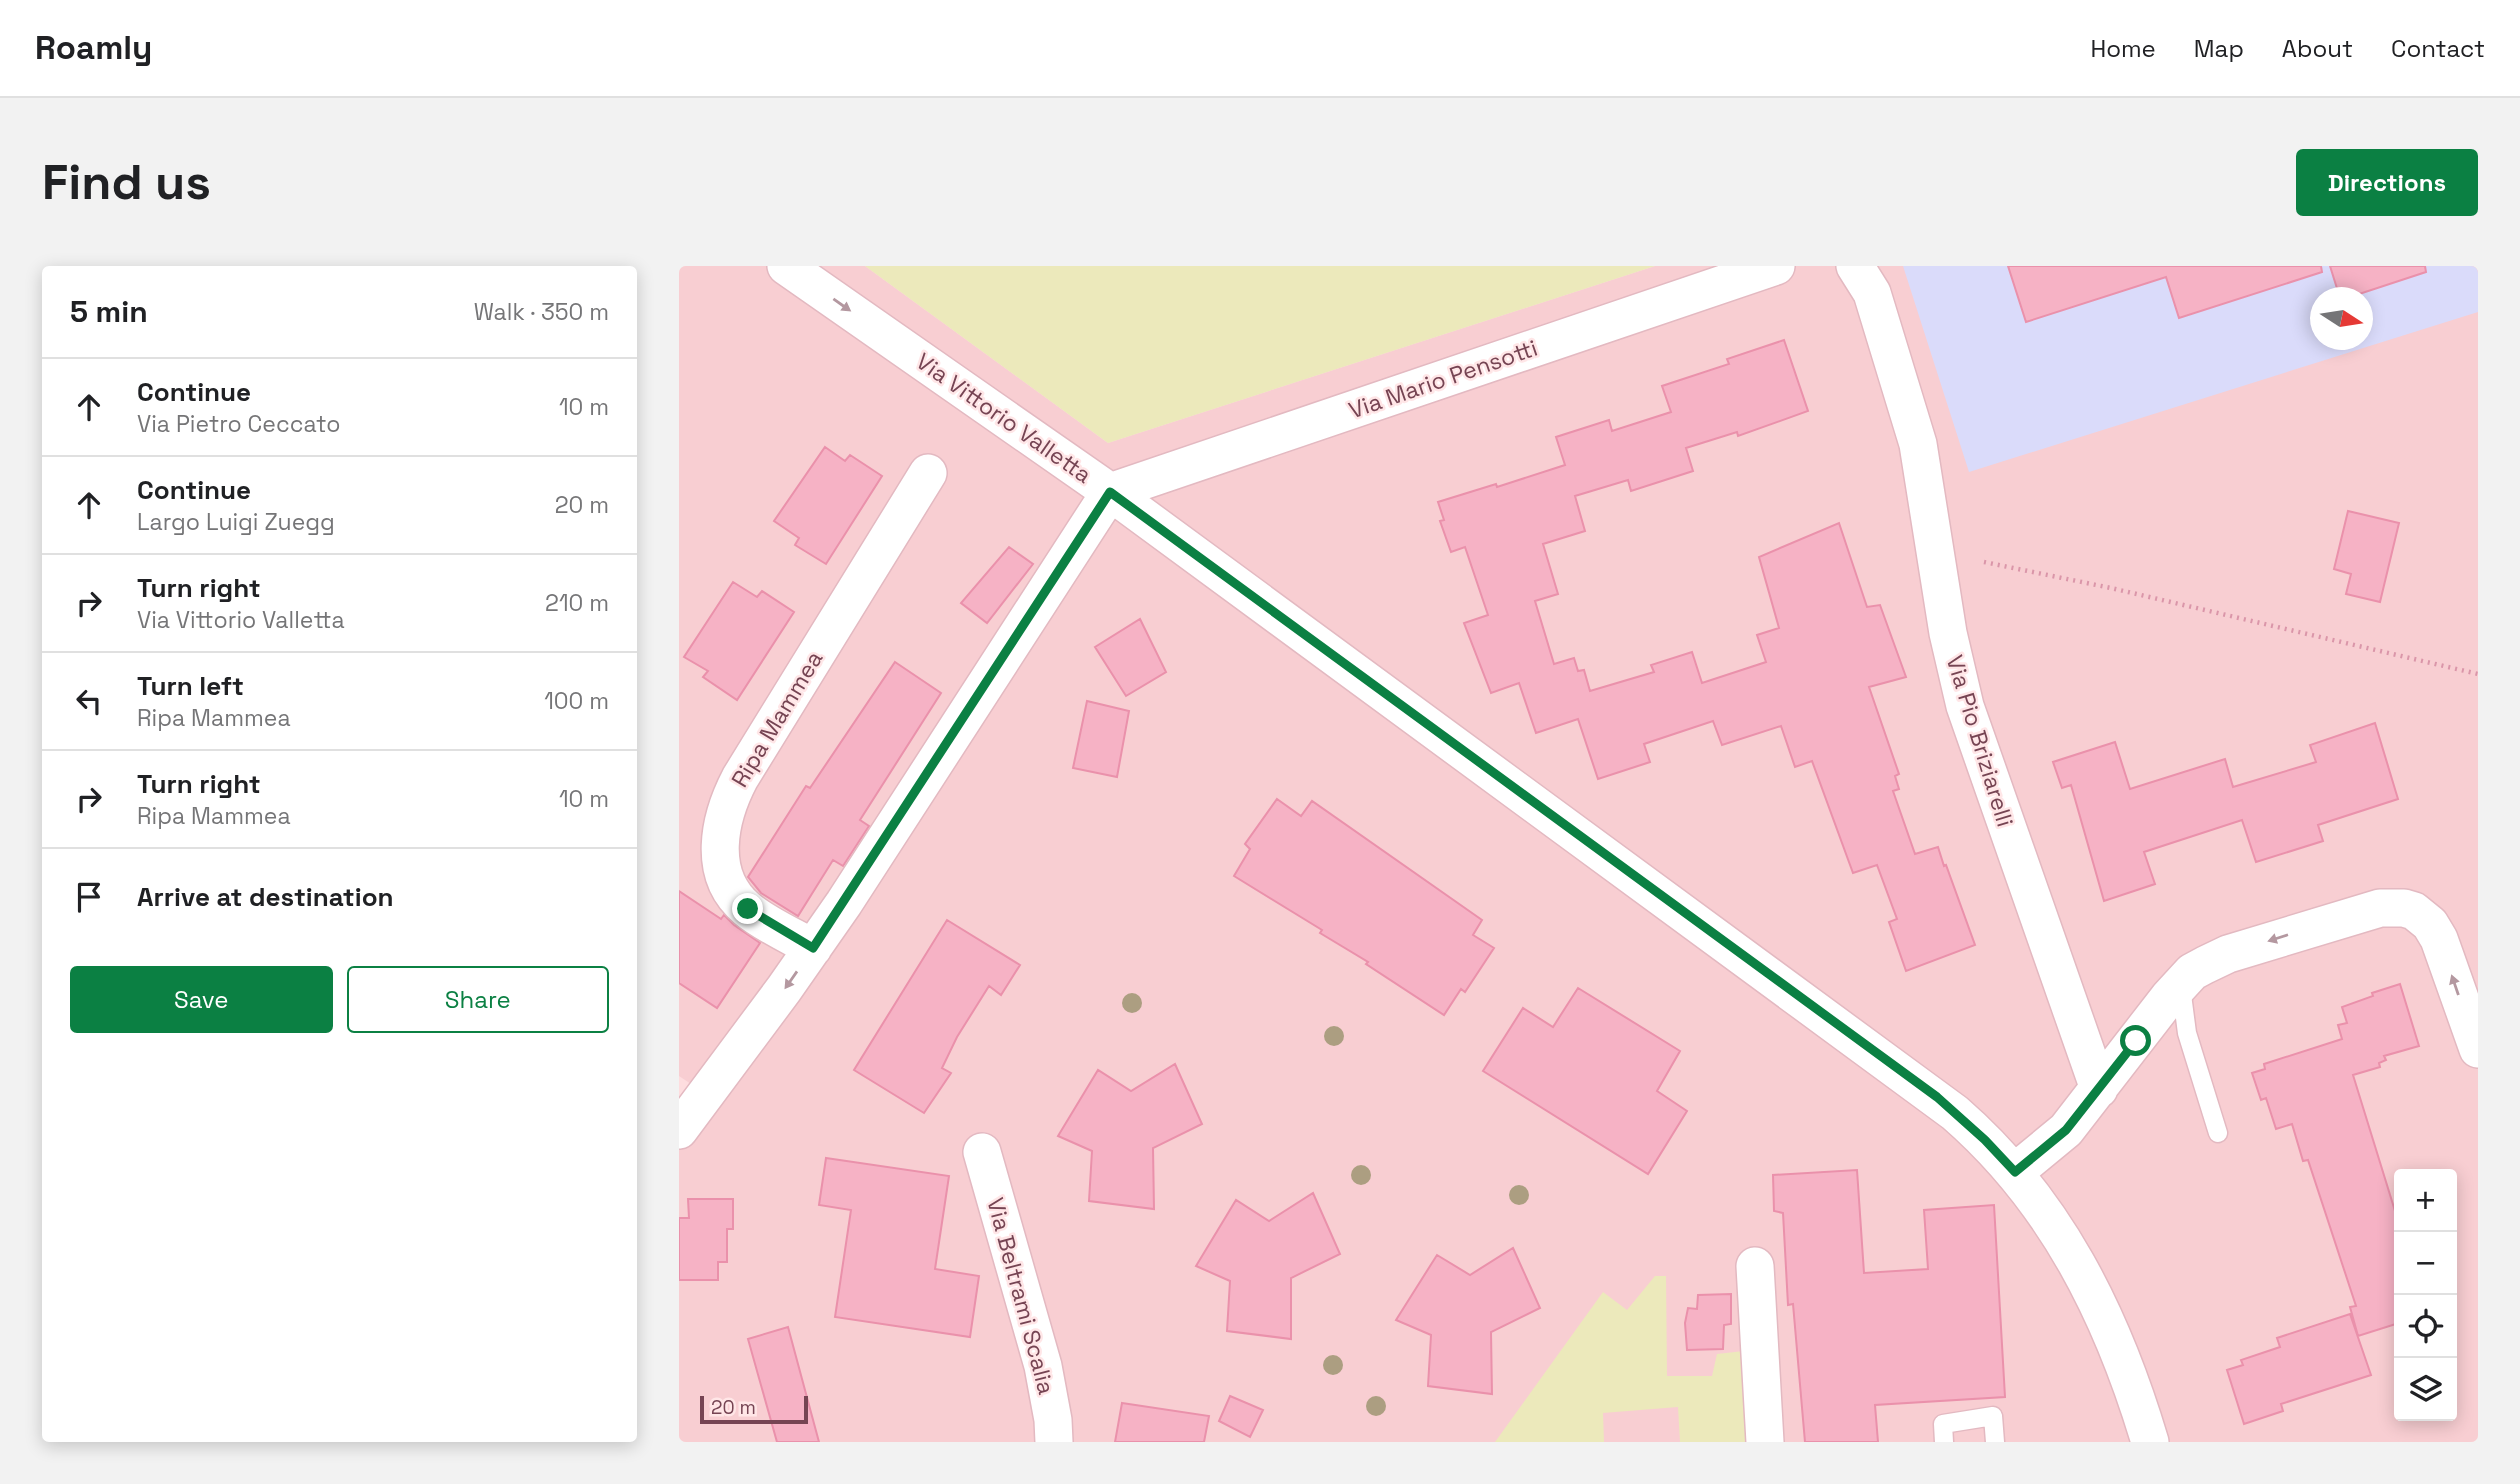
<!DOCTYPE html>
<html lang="en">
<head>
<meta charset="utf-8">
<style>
	body { margin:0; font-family:"Space Grotesk",sans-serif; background:#f2f2f2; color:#202124 }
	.controls { position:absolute; right:21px; bottom:21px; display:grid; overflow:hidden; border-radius:7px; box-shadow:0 4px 18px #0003 }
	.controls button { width:63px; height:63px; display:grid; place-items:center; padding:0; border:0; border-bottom:2px solid #e0e0e0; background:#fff; color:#202124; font:35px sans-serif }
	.compass { position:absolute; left:1631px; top:21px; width:63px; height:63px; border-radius:50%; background:#fff; box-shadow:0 4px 18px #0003; rotate:102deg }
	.scale { position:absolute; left:21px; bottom:18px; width:108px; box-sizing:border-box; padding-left:7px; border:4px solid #764453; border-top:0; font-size:19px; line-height:24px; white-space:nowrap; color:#764453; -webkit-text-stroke:5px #ffe6e7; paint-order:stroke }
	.stop { position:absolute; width:21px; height:21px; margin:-16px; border:5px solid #0b8043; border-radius:50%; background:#fff }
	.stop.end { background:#0b8043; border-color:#fff; box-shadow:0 2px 7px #0008 }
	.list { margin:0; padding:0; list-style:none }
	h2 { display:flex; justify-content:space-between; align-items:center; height:91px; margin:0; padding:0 28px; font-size:30px }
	h2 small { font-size:23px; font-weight:400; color:#757577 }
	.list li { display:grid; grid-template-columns:46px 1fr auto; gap:21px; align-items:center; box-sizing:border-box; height:98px; padding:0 28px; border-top:2px solid #e0e0e0 }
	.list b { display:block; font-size:26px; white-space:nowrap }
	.list p { margin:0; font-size:23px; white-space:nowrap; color:#757577 }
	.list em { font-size:23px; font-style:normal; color:#757577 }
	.actions { display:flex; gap:14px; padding:21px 28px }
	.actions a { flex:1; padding:16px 0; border:2px solid #0b8043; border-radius:7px; text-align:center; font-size:24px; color:#0b8043 }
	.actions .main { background:#0b8043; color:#fff }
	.icon { flex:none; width:38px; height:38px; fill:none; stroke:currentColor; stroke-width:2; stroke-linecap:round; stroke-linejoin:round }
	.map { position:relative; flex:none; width:1799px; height:1176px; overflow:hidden; border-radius:7px }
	header { display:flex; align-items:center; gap:42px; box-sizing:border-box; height:98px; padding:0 35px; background:#fff; border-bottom:2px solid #e0e0e0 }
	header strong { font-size:33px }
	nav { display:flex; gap:38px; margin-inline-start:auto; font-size:24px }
	.intro { display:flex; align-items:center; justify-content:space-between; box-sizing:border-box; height:168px; padding:0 42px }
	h1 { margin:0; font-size:49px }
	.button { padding:18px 32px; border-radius:7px; background:#0b8043; color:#fff; font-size:24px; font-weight:700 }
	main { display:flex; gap:42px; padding:0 42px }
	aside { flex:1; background:#fff; border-radius:7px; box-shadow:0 4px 18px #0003 }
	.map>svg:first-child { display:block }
</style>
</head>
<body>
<header>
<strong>Roamly</strong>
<nav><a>Home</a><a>Map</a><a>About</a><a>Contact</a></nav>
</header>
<div class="intro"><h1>Find us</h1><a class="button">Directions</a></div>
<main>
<aside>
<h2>5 min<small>Walk · 350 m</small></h2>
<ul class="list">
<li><svg class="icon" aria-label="ahead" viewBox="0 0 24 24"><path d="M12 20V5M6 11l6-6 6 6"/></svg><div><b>Continue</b><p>Via Pietro Ceccato</p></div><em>10 m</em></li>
<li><svg class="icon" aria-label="ahead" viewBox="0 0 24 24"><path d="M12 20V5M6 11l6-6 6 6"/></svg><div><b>Continue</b><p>Largo Luigi Zuegg</p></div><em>20 m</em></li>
<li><svg class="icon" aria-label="right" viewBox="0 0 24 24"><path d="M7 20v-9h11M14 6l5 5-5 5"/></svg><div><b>Turn right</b><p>Via Vittorio Valletta</p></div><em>210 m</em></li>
<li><svg class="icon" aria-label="left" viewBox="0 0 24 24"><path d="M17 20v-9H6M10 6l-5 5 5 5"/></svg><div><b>Turn left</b><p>Ripa Mammea</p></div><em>100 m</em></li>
<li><svg class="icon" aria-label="right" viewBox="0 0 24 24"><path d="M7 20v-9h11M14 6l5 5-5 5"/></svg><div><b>Turn right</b><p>Ripa Mammea</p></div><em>10 m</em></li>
<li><svg class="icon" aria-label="arrive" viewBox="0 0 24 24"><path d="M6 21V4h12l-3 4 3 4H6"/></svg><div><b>Arrive at destination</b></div></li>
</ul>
<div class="actions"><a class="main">Save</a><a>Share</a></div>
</aside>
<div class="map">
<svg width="1799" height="1176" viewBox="0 0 1799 1176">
	<rect width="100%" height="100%" fill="#fedddf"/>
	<!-- residential -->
	<path fill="#f8ced2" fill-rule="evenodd" d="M 0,0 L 186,0 L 429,177 L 976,0 L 1799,0 L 1799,1176 L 0,1176 L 0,881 L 36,834 L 0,810 ZM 1642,32 L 1684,32 L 1684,74 L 1642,74 ZM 1720,908 L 1773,908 L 1773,1150 L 1720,1150 Z"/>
	<!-- education -->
	<path fill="#dadbfa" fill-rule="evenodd" d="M 1224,0 L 1799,0 L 1799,46 L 1290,206 ZM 1642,32 L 1684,32 L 1684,74 L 1642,74 Z"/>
	<!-- green -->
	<path fill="#ece9bb" d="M 186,0 L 976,0 L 429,177 Z
		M 976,1010 L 987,1010 L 988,1110 L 1033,1110 L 1038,1088 L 1074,1084 L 1077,1176 L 1001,1176 L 999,1141 L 924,1147 L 925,1176 L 816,1176 L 924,1026 L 948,1044 Z"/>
	<!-- building -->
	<path fill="#f6b2c5" stroke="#ea91ab" stroke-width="2" d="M 1329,0 L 1642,0 L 1643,6 L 1500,52 L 1487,11 L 1347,56 Z
		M 1651,0 L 1746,0 L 1747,6 L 1668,32 L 1661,32 Z
		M 1105,74 L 1129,145 L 1059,170 L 1058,166 L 1007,182 L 1014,205 L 952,225 L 949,214 L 896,230 L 906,265 L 864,278 L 879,328 L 856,335 L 875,398 L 895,392 L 899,405 L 905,404 L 911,425 L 975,406 L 972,399 L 1013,386 L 1023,417 L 1087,396 L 1078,369 L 1100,362 L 1080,291 L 1160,257 L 1188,341 L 1201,339 L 1227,411 L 1190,421 L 1220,508 L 1216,510 L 1220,523 L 1214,525 L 1236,588 L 1259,581 L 1265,600 L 1267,599 L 1296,679 L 1227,705 L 1210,656 L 1218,653 L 1198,599 L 1174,607 L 1133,495 L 1116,501 L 1102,460 L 1043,479 L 1034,455 L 965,478 L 971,496 L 919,513 L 899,453 L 857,467 L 840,417 L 812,427 L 785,357 L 809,349 L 786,281 L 772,286 L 761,255 L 765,254 L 759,236 L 817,218 L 818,221 L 886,199 L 877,171 L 930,154 L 933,165 L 992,146 L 983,120 L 1050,98 L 1048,93 Z
		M 146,181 L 166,195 L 171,189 L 203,210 L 147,298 L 116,279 L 120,272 L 95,255 Z
		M 1669,245 L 1720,257 L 1701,336 L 1667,328 L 1672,308 L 1655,303 Z
		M 330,281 L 354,298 L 308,357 L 282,337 Z
		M 54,316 L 78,331 L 83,325 L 115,346 L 58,434 L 24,411 L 29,405 L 5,391 Z
		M 461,353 L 487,406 L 447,430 L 416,381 Z
		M 216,396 L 262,427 L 181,554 L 190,560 L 164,600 L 154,594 L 119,650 L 82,627 L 69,611 L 127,520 L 131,522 Z
		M 408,435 L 450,445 L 438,511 L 394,502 Z
		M 1696,457 L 1719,533 L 1639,559 L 1644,575 L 1577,596 L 1563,554 L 1465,586 L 1476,618 L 1425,635 L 1392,519 L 1383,522 L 1374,496 L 1436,476 L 1451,523 L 1546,493 L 1554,521 L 1637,496 L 1631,479 Z
		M 598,533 L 622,550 L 633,535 L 803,654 L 794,669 L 815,682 L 786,726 L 782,723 L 765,749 L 687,698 L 689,696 L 641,667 L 643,664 L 555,610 L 571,583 L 566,578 Z
		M 0,625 L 42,653 L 45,649 L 55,659 L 81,677 L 38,742 L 0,717 Z
		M 268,654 L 341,699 L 322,729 L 310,720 L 278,771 L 263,802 L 272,807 L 245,847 L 175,804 Z
		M 1721,718 L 1740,780 L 1705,790 L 1707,794 L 1700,797 L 1701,801 L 1674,809 L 1720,958 L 1720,1057 L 1679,1070 L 1671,1041 L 1677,1040 L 1629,894 L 1624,895 L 1613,858 L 1597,863 L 1587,832 L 1582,834 L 1573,807 L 1586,803 L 1585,798 L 1663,773 L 1659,759 L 1668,757 L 1663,741 L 1694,730 L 1693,727 Z
		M 899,722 L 1001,785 L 978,825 L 1008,845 L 969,908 L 804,805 L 844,742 L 874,761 Z
		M 496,798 L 523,858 L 474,882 L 475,943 L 410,935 L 413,885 L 379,870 L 419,804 L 452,825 Z
		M 147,892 L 270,910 L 256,1003 L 300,1010 L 291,1071 L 156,1051 L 172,944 L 140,939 Z
		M 1178,904 L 1185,1007 L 1249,1003 L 1245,944 L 1315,939 L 1326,1131 L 1196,1139 L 1199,1176 L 1126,1176 L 1114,1038 L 1109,1039 L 1104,947 L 1095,945 L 1094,909 Z
		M 634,927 L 661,988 L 612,1012 L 612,1073 L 548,1065 L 551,1015 L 517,1000 L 557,934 L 590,955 Z
		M 9,933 L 54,933 L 54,963 L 48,963 L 48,996 L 39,996 L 39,1014 L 0,1014 L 0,952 L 10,952 Z
		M 834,982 L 861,1042 L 812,1066 L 813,1128 L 749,1120 L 752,1069 L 717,1054 L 758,989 L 791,1009 Z
		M 1052,1028 L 1052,1058 L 1045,1059 L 1044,1083 L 1008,1084 L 1006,1057 L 1009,1042 L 1018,1043 L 1019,1029 Z
		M 1671,1048 L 1692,1109 L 1602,1138 L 1604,1145 L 1565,1158 L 1548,1104 L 1564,1099 L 1562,1094 L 1601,1081 L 1598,1072 Z
		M 109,1061 L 140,1176 L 98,1176 L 69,1073 Z
		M 551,1130 L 584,1144 L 571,1171 L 540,1155 Z
		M 443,1137 L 530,1150 L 525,1176 L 436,1176 Z"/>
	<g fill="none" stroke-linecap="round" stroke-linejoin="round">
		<defs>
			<path id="service" d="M 1502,721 L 1508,767 L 1539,867
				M 1265,1176 L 1264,1158 L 1314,1150 L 1316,1176"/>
			<path id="minor" d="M 107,0 L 431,226 L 1276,847 C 1377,935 1433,1049 1471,1176
				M 1176,0 L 1193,27 L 1239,178 L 1269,367 L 1286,440 L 1420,823
				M 431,226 L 1097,0
				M 134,682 C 113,670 87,659 68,643 C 27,609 40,552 61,512 L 249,207
				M 0,864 L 105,723 L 165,637 L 431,226
				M 303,886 L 364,1100 L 374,1154 L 375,1176
				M 1336,906 L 1387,864 L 1490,731 L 1513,706 L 1526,699 L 1549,688 L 1701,642 L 1725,642 L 1735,645 L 1751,658 L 1760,673 L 1799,783
				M 1076,1000 L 1086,1176"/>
		</defs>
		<!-- service casing -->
		<use href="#service" stroke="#e3b9c1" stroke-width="21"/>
		<!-- minor casing -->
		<use href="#minor" stroke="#e3b9c1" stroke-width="40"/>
		<!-- path -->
		<path stroke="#da96a9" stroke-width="4.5" stroke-dasharray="2 5" stroke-linecap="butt" d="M 1305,296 L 1432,322 L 1799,408"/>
		<!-- service -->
		<use href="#service" stroke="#fff" stroke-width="18"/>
		<!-- minor -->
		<use href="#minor" stroke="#fff" stroke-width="37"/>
	</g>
	<!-- trees -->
	<g fill="#ac9e81">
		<circle cx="453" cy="737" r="10"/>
		<circle cx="655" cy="770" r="10"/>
		<circle cx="682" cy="909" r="10"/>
		<circle cx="840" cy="929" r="10"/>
		<circle cx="654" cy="1099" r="10"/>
		<circle cx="697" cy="1140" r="10"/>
	</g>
	<!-- one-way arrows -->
	<defs><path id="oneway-solid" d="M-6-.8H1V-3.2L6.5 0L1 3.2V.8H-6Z" transform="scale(1.75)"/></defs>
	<g fill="#b498a0">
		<use href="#oneway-solid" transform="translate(163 39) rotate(35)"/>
		<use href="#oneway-solid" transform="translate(1599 672) rotate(162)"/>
		<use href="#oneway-solid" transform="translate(112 714) rotate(125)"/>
		<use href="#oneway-solid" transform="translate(1776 719) rotate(-109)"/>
	</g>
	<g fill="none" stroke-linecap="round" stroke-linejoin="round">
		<!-- route -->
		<path stroke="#0b8043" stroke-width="9" d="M 69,643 L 134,682 L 431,226 L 1258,831 L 1306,874 L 1336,906 L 1387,864 L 1457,775"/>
	</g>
	<g text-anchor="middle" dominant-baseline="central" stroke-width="5" stroke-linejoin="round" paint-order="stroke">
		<!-- street labels -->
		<g font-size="23" fill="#764453" stroke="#ffe6e7">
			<text transform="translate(764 113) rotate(-19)">Via Mario Pensotti</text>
			<text transform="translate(325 152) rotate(35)">Via Vittorio Valletta</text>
			<text transform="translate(98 453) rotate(-59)">Ripa Mammea</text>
			<text transform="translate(1301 475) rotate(73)">Via Pio Briziarelli</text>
			<text transform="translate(342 1030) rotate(75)">Via Beltrami Scalia</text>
		</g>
	</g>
</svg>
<div class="controls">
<button>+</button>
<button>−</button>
<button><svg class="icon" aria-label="locate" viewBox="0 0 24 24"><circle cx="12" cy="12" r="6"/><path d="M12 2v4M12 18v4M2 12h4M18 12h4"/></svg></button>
<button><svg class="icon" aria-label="layers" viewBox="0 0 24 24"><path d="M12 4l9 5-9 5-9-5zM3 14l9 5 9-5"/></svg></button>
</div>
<svg class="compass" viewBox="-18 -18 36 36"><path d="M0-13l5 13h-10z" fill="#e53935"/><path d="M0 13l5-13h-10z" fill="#757577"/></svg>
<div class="scale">20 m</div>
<div class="stop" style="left:1457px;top:775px"></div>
<div class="stop end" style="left:69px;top:643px"></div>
</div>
</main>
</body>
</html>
